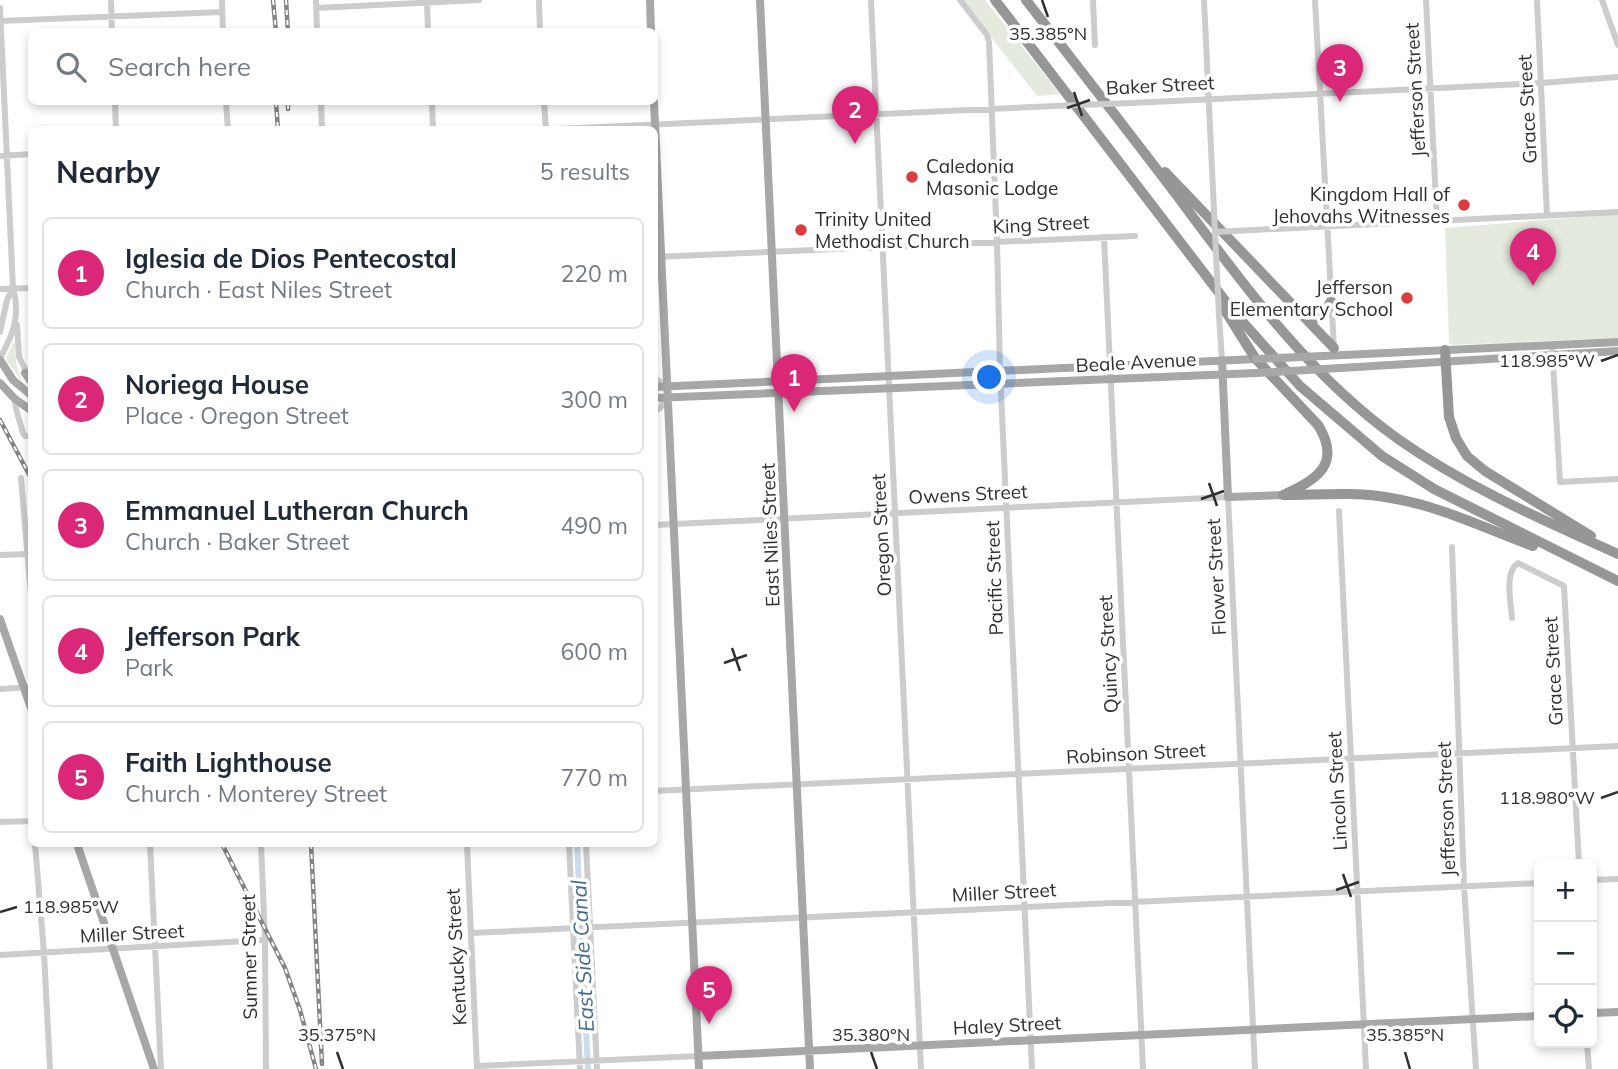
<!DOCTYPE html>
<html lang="en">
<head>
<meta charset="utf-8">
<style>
	body { margin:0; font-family:Mulish,sans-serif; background:#f2f2f3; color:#1f2937 }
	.controls { position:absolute; right:21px; bottom:21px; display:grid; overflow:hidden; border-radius:10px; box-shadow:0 4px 10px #0003 }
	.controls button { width:63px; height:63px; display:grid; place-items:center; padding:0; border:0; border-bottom:2px solid #e0e1e3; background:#fff; color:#1f2937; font:35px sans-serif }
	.you { position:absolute; left:990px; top:378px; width:24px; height:24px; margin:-18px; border:5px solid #fff; border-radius:50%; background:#1a73e8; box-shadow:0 0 0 10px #1a73e833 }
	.badge { display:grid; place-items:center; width:46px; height:46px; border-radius:50%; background:#db2777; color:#fff; font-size:23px; font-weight:700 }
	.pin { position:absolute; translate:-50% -58px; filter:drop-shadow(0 2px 4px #0008) }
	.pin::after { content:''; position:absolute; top:37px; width:24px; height:21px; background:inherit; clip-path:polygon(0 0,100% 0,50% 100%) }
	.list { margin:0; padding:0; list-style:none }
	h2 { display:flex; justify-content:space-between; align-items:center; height:91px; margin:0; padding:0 28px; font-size:30px }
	h2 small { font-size:23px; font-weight:400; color:#747a83 }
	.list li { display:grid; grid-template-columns:46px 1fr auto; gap:21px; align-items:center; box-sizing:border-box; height:112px; margin:0 14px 14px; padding:0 14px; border:2px solid #e0e1e3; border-radius:10px }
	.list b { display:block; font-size:26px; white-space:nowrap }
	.list p { margin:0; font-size:23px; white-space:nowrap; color:#747a83 }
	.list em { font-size:23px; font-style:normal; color:#747a83 }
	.icon { flex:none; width:38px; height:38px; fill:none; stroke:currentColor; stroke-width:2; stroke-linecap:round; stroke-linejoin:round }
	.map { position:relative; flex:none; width:1618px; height:1069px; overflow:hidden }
	.search { position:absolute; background:#fff; box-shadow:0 4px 10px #0003; left:28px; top:28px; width:630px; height:77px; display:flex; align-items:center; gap:18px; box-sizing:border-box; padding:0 24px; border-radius:10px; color:#747a83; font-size:26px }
	.panel { position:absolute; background:#fff; box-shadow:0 4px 10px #0003; left:28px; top:126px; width:630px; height:721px; border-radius:10px }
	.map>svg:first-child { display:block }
</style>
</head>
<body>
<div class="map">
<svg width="1618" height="1069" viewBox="0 0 1618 1069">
	<rect width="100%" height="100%" fill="#fff"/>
	<!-- green -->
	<path fill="#e4ebde" d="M 962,0 L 985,0 L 1060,94 L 1037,96 Z
		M 1618,214 L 1618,338 L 1452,345 L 1449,343 L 1445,228 Z
		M 13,343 L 15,343 L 16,363 L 22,382 L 6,359 Z"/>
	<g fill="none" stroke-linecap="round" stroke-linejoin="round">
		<!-- canal -->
		<path stroke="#ccdcea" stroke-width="6" d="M 577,844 L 588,1069"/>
		<!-- minor -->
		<path stroke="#ccc" stroke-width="6" d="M 111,0 L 112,32
			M 222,0 L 223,32
			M 316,0 L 317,32
			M 427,0 L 428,32
			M 539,0 L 540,32
			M 871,0 L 921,1069
			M 960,0 L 987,35 L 989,42 L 997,242 L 1000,370 L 1032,1069
			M 1093,0 L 1095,45
			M 1204,0 L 1214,211
			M 1315,0 L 1334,348
			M 1426,0 L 1437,221
			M 1537,0 L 1547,216
			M 1602,0 L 1618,45
			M 0,8 L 13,288 C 21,315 13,335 0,358
			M 316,8 L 479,0
			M 0,21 L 222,12
			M 115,102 L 116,130
			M 226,102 L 228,130
			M 321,102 L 322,130
			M 432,102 L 433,130
			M 544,102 L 546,130
			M 1132,103 L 1541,83 L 1618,77
			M 536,130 L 1054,106
			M 0,156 L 32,154
			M 1234,231 L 1618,212
			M 1104,237 L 1143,1069
			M 654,257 L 1135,236
			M 0,289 L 32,288
			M 1219,316 L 1222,360
			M 17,325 L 19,357 L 28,375
			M 0,332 L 7,300 L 13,288
			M 1552,346 L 1560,482 L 1618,479
			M 654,378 L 667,386
			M 15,399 L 16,409 L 23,433 L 25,436 L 32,436
			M 654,409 L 659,409 L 668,398
			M 21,478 L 32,607
			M 1339,511 L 1366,1069
			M 654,525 L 1228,497 L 1255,1069
			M 1452,547 L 1464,886 L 1476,1069
			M 0,555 L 30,554
			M 1512,618 C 1511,603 1504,572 1518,563 L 1564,586 L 1579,864
			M 0,689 L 32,687
			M 32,744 L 32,773
			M 654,791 L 1618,746
			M 0,822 L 32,821
			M 35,844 L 44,953 L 50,1069
			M 150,844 L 161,1069
			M 261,844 L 265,940 L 266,1069
			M 467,844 L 477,1069
			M 569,844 L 580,1069
			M 586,844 L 597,1069
			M 1592,880 L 1618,879
			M 471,933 L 1539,883
			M 0,955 L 265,940
			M 1587,1043 L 1589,1069
			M 477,1066 L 699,1056"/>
		<!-- major -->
		<path stroke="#a7a7a7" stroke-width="8" d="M 650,0 L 651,32
			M 760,0 L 810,1069
			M 654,102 L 699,1069
			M 1323,356 L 1618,342
			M 0,360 L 13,380 L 32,396
			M 1222,360 L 1228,497 L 1283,495
			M 1324,369 L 1618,351
			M 25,373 L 32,383
			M 0,383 L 15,399 L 32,411
			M 654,387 L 1256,359
			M 654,398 L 1257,373
			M 0,619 L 32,711
			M 77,844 L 154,1069
			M 1592,1013 L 1618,1012
			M 699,1056 L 1539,1016"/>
		<!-- highway -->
		<path stroke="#969696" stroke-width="10" d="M 995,0 L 1233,311 L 1300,386 L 1382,456 L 1434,489 L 1618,581
			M 1026,0 C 1077,66 1128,131 1178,197 C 1243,284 1308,375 1398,439 C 1466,487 1543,520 1618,554
			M 1165,172 L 1334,348
			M 1221,304 L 1255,358 L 1318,425 C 1341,462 1319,479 1287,493
			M 1304,316 L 1317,318 L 1327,309 L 1331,301
			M 1445,350 L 1449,417 L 1456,438 L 1467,456 L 1485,471 L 1591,536
			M 1283,495 C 1318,495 1356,491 1391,498 C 1440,506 1487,529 1533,546"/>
		<defs>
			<path id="rail" d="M 273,0 L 276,32
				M 286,0 L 288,32
				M 276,102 L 278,130
				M 288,109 L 288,102
				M 0,420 L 32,480
				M 222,844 L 285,968 L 300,1010 L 316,1069
				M 311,844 L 322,1064"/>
		</defs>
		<!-- rail casing -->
		<use href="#rail" stroke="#848484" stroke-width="4.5"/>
		<!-- rail -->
		<use href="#rail" stroke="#fff" stroke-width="2" stroke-dasharray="5" stroke-linecap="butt"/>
		<!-- minor-bridge -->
		<path stroke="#ccc" stroke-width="6" d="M 1054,106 L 1132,103
			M 1214,211 L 1219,316
			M 1215,232 L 1234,231"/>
		<!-- major-bridge -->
		<path stroke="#a7a7a7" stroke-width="8" d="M 1256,359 L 1323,356
			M 1257,373 L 1324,369"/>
	</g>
	<!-- ticks -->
	<path fill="none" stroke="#2f2f2f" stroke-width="2.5" d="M 1042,0 L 1048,17M 1074,92 L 1082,116M 1067,108 L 1090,100M 1601,361 L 1618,355M 1209,483 L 1217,506M 1201,499 L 1224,491M 732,648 L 740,671M 724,663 L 747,655M 1601,798 L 1618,792M 1343,874 L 1351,897M 1336,890 L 1359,882M 0,912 L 17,907M 337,1052 L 343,1069M 871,1052 L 877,1069M 1405,1052 L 1410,1069"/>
	<!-- markers -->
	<g fill="#db3d3f" stroke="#fff" stroke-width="2.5">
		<circle cx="912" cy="177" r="7"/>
		<circle cx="1464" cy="205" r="7"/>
		<circle cx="801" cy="230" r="7"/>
		<circle cx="1407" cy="298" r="7"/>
	</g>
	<g text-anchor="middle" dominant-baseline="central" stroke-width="7" stroke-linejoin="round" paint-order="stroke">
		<!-- street labels -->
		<g font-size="19" fill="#2f2f2f" stroke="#fff">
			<text transform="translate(1160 85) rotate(-3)">Baker Street</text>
			<text transform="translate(1415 90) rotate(-93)">Jefferson Street</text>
			<text transform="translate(1527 109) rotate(-93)">Grace Street</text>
			<text transform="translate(1041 224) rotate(-3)">King Street</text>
			<text transform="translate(1136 362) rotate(-3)">Beale Avenue</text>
			<text transform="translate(968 494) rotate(-3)">Owens Street</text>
			<text transform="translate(770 535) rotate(-92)">East Niles Street</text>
			<text transform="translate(881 535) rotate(-93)">Oregon Street</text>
			<text transform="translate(1216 577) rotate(-93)">Flower Street</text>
			<text transform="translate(994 578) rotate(-92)">Pacific Street</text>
			<text transform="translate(1108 654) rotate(-93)">Quincy Street</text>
			<text transform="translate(1553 671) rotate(-93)">Grace Street</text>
			<text transform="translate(1136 753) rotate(-3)">Robinson Street</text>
			<text transform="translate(1337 791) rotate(-93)">Lincoln Street</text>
			<text transform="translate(1446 809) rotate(-92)">Jefferson Street</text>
			<text transform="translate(1004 892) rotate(-3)">Miller Street</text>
			<text transform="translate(132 933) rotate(-3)">Miller Street</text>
			<text transform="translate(249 957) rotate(-91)">Sumner Street</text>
			<text transform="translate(456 957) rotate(-93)">Kentucky Street</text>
			<text transform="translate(1007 1025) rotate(-3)">Haley Street</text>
		</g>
		<!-- poi labels -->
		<g font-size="19" fill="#2f2f2f" stroke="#fff" text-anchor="start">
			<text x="926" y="166">Caledonia<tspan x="926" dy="22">Masonic Lodge</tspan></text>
			<text x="1450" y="194" text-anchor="end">Kingdom Hall of<tspan x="1450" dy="22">Jehovahs Witnesses</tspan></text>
			<text x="815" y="219">Trinity United<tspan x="815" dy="22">Methodist Church</tspan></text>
			<text x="1393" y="287" text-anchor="end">Jefferson<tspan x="1393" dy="22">Elementary School</tspan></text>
		</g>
		<!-- water labels -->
		<g font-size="21" font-style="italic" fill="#426b8d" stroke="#fff">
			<text transform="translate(582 956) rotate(-93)">East Side Canal</text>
		</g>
	</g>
	<g font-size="18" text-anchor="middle" fill="#2f2f2f" stroke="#fff" stroke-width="7" stroke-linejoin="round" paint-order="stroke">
		<text x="1048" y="40">35.385°N</text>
		<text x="1547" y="367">118.985°W</text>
		<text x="1547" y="804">118.980°W</text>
		<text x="71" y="913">118.985°W</text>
		<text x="337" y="1041">35.375°N</text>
		<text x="871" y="1041">35.380°N</text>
		<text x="1405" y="1041">35.385°N</text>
	</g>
</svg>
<div class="controls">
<button>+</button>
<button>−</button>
<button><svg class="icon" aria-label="locate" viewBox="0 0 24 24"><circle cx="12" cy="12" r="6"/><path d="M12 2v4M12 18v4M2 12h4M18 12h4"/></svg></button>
</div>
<div class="you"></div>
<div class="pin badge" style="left:794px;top:412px">1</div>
<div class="pin badge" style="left:855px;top:144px">2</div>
<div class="pin badge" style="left:1340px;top:102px">3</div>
<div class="pin badge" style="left:1533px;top:286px">4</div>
<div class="pin badge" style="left:709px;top:1024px">5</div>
<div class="search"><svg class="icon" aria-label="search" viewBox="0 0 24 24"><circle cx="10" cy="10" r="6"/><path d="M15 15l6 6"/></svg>Search here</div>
<section class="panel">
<h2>Nearby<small>5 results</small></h2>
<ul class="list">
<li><span class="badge">1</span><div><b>Iglesia de Dios Pentecostal</b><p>Church · East Niles Street</p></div><em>220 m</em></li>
<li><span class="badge">2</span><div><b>Noriega House</b><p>Place · Oregon Street</p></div><em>300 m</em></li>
<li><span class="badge">3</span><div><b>Emmanuel Lutheran Church</b><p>Church · Baker Street</p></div><em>490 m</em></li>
<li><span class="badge">4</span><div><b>Jefferson Park</b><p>Park</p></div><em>600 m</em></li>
<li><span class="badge">5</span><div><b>Faith Lighthouse</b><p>Church · Monterey Street</p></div><em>770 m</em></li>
</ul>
</section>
</div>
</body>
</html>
